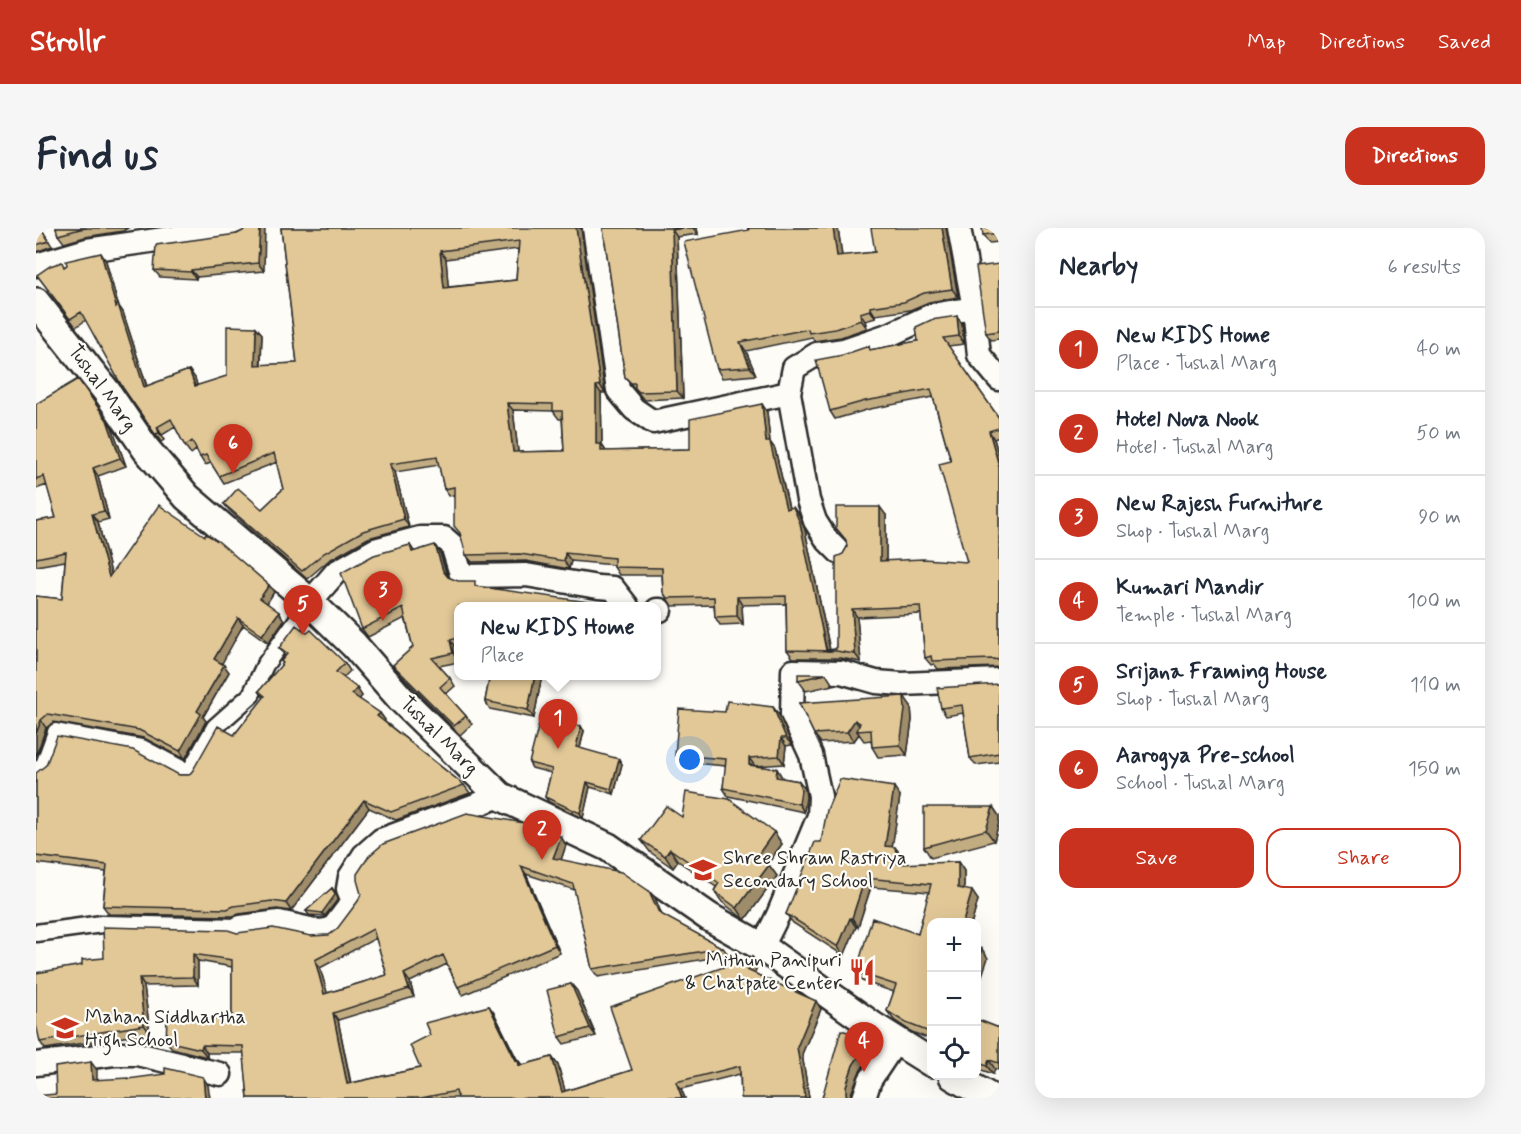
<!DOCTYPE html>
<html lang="en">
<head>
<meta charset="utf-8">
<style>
	body { margin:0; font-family:Mynerve,sans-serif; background:#f6f6f7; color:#1f2937 }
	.controls { position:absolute; right:18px; bottom:18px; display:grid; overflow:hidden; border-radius:12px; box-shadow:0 6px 24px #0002 }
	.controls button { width:54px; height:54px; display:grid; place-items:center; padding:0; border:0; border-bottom:2px solid #e0e1e3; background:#fff; color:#1f2937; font:30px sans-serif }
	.you { position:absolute; left:654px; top:532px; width:21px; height:21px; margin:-15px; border:4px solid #fff; border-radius:50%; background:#1a73e8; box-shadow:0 0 0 9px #1a73e833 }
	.badge { display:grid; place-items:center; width:39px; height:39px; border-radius:50%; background:#c8321e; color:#fff; font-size:20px; font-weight:700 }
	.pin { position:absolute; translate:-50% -50px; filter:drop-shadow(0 2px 3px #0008) }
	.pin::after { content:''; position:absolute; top:32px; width:21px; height:18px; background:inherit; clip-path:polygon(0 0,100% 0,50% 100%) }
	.popup { position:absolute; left:418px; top:374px; width:207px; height:78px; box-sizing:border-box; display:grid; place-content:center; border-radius:12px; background:#fff; filter:drop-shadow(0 2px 4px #0005); font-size:20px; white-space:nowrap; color:#747a83 }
	.popup b { font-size:22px; color:#1f2937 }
	.popup::after { content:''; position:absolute; left:50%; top:100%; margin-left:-12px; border:12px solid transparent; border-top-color:#fff }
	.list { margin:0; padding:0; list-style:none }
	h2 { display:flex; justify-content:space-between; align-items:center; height:78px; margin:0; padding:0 24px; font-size:26px }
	h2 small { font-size:20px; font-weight:400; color:#747a83 }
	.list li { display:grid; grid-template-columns:39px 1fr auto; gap:18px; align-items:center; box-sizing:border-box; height:84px; padding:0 24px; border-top:2px solid #e0e1e3 }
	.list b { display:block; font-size:22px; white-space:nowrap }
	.list p { margin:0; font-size:20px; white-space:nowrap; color:#747a83 }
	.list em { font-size:20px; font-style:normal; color:#747a83 }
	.actions { display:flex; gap:12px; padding:18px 24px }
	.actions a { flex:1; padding:14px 0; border:2px solid #c8321e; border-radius:18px; text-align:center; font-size:21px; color:#c8321e }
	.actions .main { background:#c8321e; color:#fff }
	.icon { flex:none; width:33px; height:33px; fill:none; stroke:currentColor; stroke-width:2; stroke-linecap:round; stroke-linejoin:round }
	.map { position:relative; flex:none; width:963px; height:870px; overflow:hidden; border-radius:18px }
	header { display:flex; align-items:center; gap:36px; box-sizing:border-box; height:84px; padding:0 30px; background:#c8321e; color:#fff }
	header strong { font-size:28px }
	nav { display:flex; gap:33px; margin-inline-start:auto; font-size:21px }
	.intro { display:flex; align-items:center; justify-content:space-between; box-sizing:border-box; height:144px; padding:0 36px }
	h1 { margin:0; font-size:42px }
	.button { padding:15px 27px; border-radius:18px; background:#c8321e; color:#fff; font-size:21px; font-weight:700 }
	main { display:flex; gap:36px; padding:0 36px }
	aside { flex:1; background:#fff; border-radius:18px; box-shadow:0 6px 24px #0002 }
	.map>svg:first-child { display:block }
</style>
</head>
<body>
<header>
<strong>Strollr</strong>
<nav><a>Map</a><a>Directions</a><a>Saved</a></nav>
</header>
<div class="intro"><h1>Find us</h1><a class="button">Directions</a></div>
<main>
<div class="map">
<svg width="963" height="870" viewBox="0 0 963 870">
	<rect width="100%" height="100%" fill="#fdfcf7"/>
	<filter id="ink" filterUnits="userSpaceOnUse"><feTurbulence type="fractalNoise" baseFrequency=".0167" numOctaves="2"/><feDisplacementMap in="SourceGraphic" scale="12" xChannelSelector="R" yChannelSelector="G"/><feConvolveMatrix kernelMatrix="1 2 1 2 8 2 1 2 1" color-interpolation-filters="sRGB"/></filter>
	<g filter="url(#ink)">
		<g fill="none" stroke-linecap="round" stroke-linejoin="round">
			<defs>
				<path id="pedestrian" d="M 0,545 L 8,537 L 20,504 L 106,520 L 153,545 L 179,499 L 215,467 L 229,437 L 274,374
					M 0,705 L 66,696 L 205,699"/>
				<path id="minor" d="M 558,0 L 582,162 L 598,181 L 617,194 L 753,165
					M 923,0 L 938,80 L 943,127 L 963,151
					M 0,37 L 51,22 L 204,0
					M 803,324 L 791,312 L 779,293 L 772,272 L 753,165 L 758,140 L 781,126 L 808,122 L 855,106 L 896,87 L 938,80
					M 274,374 L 300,344 L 339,322 L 384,310 L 408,310 L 416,317 L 425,346 L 428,348 L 490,347 L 562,359 L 577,360 L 591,378
					M 621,382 L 624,382
					M 205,699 L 243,694 L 283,703 L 296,701 L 317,673 L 312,661 L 314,649 L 328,627 L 345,612 L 464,568
					M 726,719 L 742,687 L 783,588 L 784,568 L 775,527 L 756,486 L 757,443 L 805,444 L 840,454 L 866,456 L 963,452
					M 0,836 L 78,826 L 101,826 L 184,846
					M 828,870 L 834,852 L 860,813"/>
				<path id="tertiary" d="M 0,74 L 71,164 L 110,221 L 151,269 L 274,374 L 318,417 L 365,471 L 464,568 L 572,619 L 673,689 L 726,719 L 837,798 L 896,835
					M 917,848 L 955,870"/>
			</defs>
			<!-- pedestrian casing -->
			<use href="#pedestrian" stroke="#2b2b2b" stroke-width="21"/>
			<!-- minor casing -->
			<use href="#minor" stroke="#2b2b2b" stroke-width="27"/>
			<!-- tertiary casing -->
			<use href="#tertiary" stroke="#2b2b2b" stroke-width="32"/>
			<!-- pedestrian -->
			<use href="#pedestrian" stroke="#fdfcf7" stroke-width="16"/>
			<!-- minor -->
			<use href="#minor" stroke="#fdfcf7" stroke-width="22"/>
			<!-- tertiary -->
			<use href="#tertiary" stroke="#fdfcf7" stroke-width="27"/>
		</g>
		<!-- wall -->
		<path fill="#c2ac82" stroke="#2b2b2b" stroke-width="1.5" fill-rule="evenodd" d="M 0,0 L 5,0 L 16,18 L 0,24 Z
			M 20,0 L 92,0 L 87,3 L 49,9 L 28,15 L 22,7 Z
			M 245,0 L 545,2 L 569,165 L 565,165 L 566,217 L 570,223 L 654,221 L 726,176 L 731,184 L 734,214 L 739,221 L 753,280 L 763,287 L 769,302 L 794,422 L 800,421 L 807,326 L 811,319 L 811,314 L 800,300 L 850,287 L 850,333 L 931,334 L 915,233 L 897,169 L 834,181 L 799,191 L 794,183 L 807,127 L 882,113 L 921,88 L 926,96 L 928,116 L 912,118 L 963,190 L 963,209 L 958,211 L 963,228 L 963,439 L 902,441 L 898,436 L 895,437 L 889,430 L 885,386 L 821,389 L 825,434 L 805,430 L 757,430 L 751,422 L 750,376 L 706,377 L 707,396 L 684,397 L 679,389 L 678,377 L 636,378 L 627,364 L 626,347 L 583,347 L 578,339 L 578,337 L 535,333 L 533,341 L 490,333 L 436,334 L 430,327 L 418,267 L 413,268 L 408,261 L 403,237 L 359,244 L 373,299 L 332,310 L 293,332 L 271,351 L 194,283 L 188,276 L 226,281 L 247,261 L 241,234 L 188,255 L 175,235 L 169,237 L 164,229 L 160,222 L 155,226 L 149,218 L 139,199 L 126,207 L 128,212 L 125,214 L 87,160 L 50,92 L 40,99 L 1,47 L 29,38 L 70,33 L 82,77 L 87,84 L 111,158 L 153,142 L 159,150 L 161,158 L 191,148 L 220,99 L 226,106 L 225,137 L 261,135 ZM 482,21 L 480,52 L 412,59 L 410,31 ZM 477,182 L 517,183 L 523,191 L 526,191 L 528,223 L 482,224 Z
			M 567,0 L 661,0 L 662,6 L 641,9 L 647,170 L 608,172 L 589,149 Z
			M 712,0 L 802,0 L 806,28 L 839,24 L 910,0 L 922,69 L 893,74 L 874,82 L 839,87 L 840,90 L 829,93 L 831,100 L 805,109 L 778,113 L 776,109 L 710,123 L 720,147 L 686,150 L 681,141 Z
			M 963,0 L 963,14 L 953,15 L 947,7 Z
			M 207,3 L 228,43 L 161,49 L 160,51 L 124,49 L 118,42 Z
			M 963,36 L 963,111 L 955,112 L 950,105 Z
			M 0,176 L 76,199 L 90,238 L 62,248 L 73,291 L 62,294 L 75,346 L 238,364 L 231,375 L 248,392 L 232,415 L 207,397 L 185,435 L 193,444 L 167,489 L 170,493 L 149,531 L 108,510 L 18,494 L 10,500 L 0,528 L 0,368 L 26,371 L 29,333 L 0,338 L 0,293 L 20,290 L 11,257 L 0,261 Z
			M 374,317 L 378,323 L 404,325 L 412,349 L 423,378 L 423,419 L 420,420 L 423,434 L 403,438 L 414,450 L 419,458 L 410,466 L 430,488 L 436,496 L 424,507 L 363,445 L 357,437 L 377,419 L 369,390 L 332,409 L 326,401 Z
			M 243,420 L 309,435 L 314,443 L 307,450 L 326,468 L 323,471 L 344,485 L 349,492 L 348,493 L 428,557 L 434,565 L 360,592 L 333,580 L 255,683 L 241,681 L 203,686 L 197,688 L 73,686 L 67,678 L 70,644 L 0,635 L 0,545 L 153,547 L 198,507 L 228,470 L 223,463 L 247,436 L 245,433 L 249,428 Z
			M 790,446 L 797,457 L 770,463 L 762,452 Z
			M 454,447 L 506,447 L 498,490 L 454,481 L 449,473 Z
			M 963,456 L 963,534 L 940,537 L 934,530 L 927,485 L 910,488 L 905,480 Z
			M 763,475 L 875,478 L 876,492 L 871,527 L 842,529 L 836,519 L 835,512 L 828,513 L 823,506 L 818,513 L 785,515 L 778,506 Z
			M 737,479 L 743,487 L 756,517 L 750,518 L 748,536 L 719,538 L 741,541 L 746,550 L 763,553 L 769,561 L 770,569 L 768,584 L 692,568 L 687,560 L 690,538 L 645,534 L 639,527 L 689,484 Z
			M 548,503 L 544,520 L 586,536 L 578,566 L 554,559 L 547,590 L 513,574 L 509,569 L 515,545 L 496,540 L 493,535 Z
			M 864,568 L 856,618 L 866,628 L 867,636 L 922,634 L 928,643 L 928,661 L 942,672 L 936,694 L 896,694 L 896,812 L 876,804 L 858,792 L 851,783 L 858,764 L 826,753 L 820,744 L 882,706 L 893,664 L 835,659 L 822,699 L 820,699 L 808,728 L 757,695 L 750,686 L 785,614 Z
			M 957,579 L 963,588 L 963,594 L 958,613 L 895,630 L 888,619 Z
			M 646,589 L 738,604 L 746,616 L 732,636 L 741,648 L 709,692 L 686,674 L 678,663 L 680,659 L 642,633 L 637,640 L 614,624 L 605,612 Z
			M 525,609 L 530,617 L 525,632 L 613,663 L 619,670 L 626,687 L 687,720 L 693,727 L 562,749 L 556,741 L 539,662 L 490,646 L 524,725 L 427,767 L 422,759 L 411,736 L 374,754 L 378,769 L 302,792 L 315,855 L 384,840 L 453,778 L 458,785 L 482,833 L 482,832 L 486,837 L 516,829 L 522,837 L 529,863 L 596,842 L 716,729 L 722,736 L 718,745 L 785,781 L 766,826 L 773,870 L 705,870 L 704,846 L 645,861 L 649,870 L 212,870 L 208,825 L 171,825 L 171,829 L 136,820 L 130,813 L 196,792 L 196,739 L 162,733 L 162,757 L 108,758 L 114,805 L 9,821 L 4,814 L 46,737 L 68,730 L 201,705 L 275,708 L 293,707 ZM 340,710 L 351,747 L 291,765 L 284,740 Z
			M 296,660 L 299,664 L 302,671 L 289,688 L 273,687 L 270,683 Z
			M 535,756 L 541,763 L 560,808 L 528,816 L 523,809 Z
			M 940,791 L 963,800 L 963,842 L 959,841 L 957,846 L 940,840 Z"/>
		<!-- shaded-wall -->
		<path fill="#9e8c6a" stroke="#2b2b2b" stroke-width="1.5" d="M 224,0 L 229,0 L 228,43 L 222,35 Z
			M 540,0 L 545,0 L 569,165 L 564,157 Z
			M 657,0 L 661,0 L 662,6 Z
			M 797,0 L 802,0 L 807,36 L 801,28 Z
			M 906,0 L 910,0 L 922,69 L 916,61 Z
			M 636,2 L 641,9 L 647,170 L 641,163 Z
			M 404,23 L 410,31 L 413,67 L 408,60 Z
			M 65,25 L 70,33 L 82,77 L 87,84 L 113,166 L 108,159 L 80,79 Z
			M 155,42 L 161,49 L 160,51 L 155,44 Z
			M 834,79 L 839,87 L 840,90 L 834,82 Z
			M 824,85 L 829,93 L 831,100 L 825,92 Z
			M 921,88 L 926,96 L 928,116 L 923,108 Z
			M 220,99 L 226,106 L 224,145 L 219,137 Z
			M 704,114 L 710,123 L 720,147 L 714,139 Z
			M 153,142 L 159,150 L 164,166 L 159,158 Z
			M 560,158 L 565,165 L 566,217 L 570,224 L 571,231 L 560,216 Z
			M 471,175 L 477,182 L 483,231 L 477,224 Z
			M 726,176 L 731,184 L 734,214 L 739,221 L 755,289 L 750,281 L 730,214 Z
			M 71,192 L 76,199 L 90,238 L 84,230 Z
			M 121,199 L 126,207 L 128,212 L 123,205 Z
			M 953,203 L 958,211 L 963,228 L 963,238 Z
			M 354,236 L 359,244 L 373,299 L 368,291 Z
			M 57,240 L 62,248 L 73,291 L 68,283 Z
			M 757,279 L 763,287 L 769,302 L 794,423 L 791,423 Z
			M 844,279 L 850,287 L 850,341 L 844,333 Z
			M 56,286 L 62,294 L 78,357 L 73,349 Z
			M 399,317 L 404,325 L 412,351 L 407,343 Z
			M 529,325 L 535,333 L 533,341 L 528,333 Z
			M 233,357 L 238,364 L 229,378 L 224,370 Z
			M 701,369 L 706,377 L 707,396 L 701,388 Z
			M 816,381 L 821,389 L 825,434 L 819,426 Z
			M 243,384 L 248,392 L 232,415 L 226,407 Z
			M 202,390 L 207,397 L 184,439 L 178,431 Z
			M 621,390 L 625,395 L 621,420 Z
			M 414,412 L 420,420 L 423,434 L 417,425 Z
			M 188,437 L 193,444 L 167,489 L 170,493 L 149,531 L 144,523 L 161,483 Z
			M 499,447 L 506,447 L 498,490 L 492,482 Z
			M 321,460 L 326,468 L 321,474 L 316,466 Z
			M 868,468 L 875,478 L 876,492 L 871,527 L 864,517 Z
			M 737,479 L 743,487 L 756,517 L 750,510 Z
			M 344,485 L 349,492 L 347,496 L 341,488 Z
			M 5,492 L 10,500 L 0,528 L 0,506 Z
			M 819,492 L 826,502 L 821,503 L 823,506 L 818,513 L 811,504 Z
			M 545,498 L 548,503 L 543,524 L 540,519 Z
			M 745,510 L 750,518 L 748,536 L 743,528 Z
			M 713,530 L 719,538 L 713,537 Z
			M 583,531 L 586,536 L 578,566 L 575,561 Z
			M 741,541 L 746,549 L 746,556 L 740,549 Z
			M 763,553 L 769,561 L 770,569 L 768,584 L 763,576 Z
			M 551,554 L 554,559 L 547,590 L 544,585 Z
			M 858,559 L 864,568 L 855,627 L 849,618 Z
			M 328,572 L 333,580 L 255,683 L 250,675 Z
			M 957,579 L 963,588 L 963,594 L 958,613 L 950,602 Z
			M 738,604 L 746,616 L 729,639 L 721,628 Z
			M 525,609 L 530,617 L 523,638 L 517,630 Z
			M 859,619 L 866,628 L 868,645 L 862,636 Z
			M 634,621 L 642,633 L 637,640 L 629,628 Z
			M 922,634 L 928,643 L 928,668 L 922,660 Z
			M 733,637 L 741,648 L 709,692 L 701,680 Z
			M 485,638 L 490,646 L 524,725 L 519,717 Z
			M 829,650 L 835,659 L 822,699 L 816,690 Z
			M 296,660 L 299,664 L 302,671 L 289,688 L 286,685 Z
			M 613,663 L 619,670 L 628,693 L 623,685 Z
			M 936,663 L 942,672 L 936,694 L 927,694 Z
			M 814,690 L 820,699 L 808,728 L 802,719 Z
			M 946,721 L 952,730 L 940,765 L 940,737 Z
			M 157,726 L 162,733 L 162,757 L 157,749 Z
			M 716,729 L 722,736 L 717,750 L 711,742 Z
			M 279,732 L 284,740 L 294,774 L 288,766 Z
			M 368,746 L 374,754 L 378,769 L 373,761 Z
			M 103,750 L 108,758 L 114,805 L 108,797 Z
			M 535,756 L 541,763 L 560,808 L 554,800 Z
			M 780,773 L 785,781 L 766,826 L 773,870 L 769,870 L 761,819 Z
			M 453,778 L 458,785 L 483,836 L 482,832 L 488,840 L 489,845 L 480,833 Z
			M 297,785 L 302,792 L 316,863 L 311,856 Z
			M 834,811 L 840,818 L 823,845 L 815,866 L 815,870 L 812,870 L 810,866 L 810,858 L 817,837 Z
			M 166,817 L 171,825 L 171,829 L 165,821 Z
			M 516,829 L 522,837 L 531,870 L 526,864 Z
			M 953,832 L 959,841 L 957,846 L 951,838 Z
			M 55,834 L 61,842 L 61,860 L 56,852 Z
			M 167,849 L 172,857 L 174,870 L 169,870 Z
			M 640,854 L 645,861 L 649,870 L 646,870 Z"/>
		<!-- building -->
		<path fill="#e2c897" stroke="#2b2b2b" stroke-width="1.5" fill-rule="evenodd" d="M 0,0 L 5,0 L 13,13 L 0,17 Z
			M 20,0 L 51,0 L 44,1 L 22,7 Z
			M 209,0 L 224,0 L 222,35 L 155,42 L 155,44 L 118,42 L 120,17 L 201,6 L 207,3 Z
			M 245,0 L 540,0 L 564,157 L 560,158 L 560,216 L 565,216 L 565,223 L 654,221 L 654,191 L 726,176 L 730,214 L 734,214 L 750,281 L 757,279 L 764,295 L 790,422 L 800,421 L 800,329 L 807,326 L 811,319 L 810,312 L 800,300 L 800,279 L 844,279 L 844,333 L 887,331 L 931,334 L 903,236 L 915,233 L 895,161 L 829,173 L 794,183 L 780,132 L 807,127 L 833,118 L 834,122 L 882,113 L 880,99 L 895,92 L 921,88 L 923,108 L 907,110 L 963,190 L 963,200 L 953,203 L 963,238 L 963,432 L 957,431 L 896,433 L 895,428 L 889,430 L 884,378 L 816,381 L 819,426 L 800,423 L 751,422 L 750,368 L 701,369 L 701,388 L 679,389 L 678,369 L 631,370 L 627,364 L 626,340 L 578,339 L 578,330 L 529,325 L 528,333 L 484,326 L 430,327 L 424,305 L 418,298 L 418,259 L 408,261 L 401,229 L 354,236 L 368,291 L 327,303 L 288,325 L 266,343 L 188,276 L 202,260 L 226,281 L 247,261 L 238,225 L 183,248 L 170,227 L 164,229 L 156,213 L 149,218 L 135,191 L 121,199 L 123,205 L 119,206 L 87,160 L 45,84 L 34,91 L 1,47 L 14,38 L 26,34 L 28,39 L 31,37 L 30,33 L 65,25 L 80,79 L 82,76 L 108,159 L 153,142 L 159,158 L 191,148 L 191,98 L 220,99 L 219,137 L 261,135 ZM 483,13 L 480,52 L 408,60 L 404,23 ZM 471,175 L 517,176 L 517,183 L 526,183 L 528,223 L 477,224 Z
			M 567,0 L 648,0 L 636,2 L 641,163 L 603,164 L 599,160 L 599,155 L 595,155 L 589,149 Z
			M 712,0 L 797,0 L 801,28 L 839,24 L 835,0 L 906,0 L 916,61 L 888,65 L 868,74 L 834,79 L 834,82 L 824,85 L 825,92 L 799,101 L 773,105 L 772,101 L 704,114 L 714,139 L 681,141 L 648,14 L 713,2 Z
			M 946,0 L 963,0 L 963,5 L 947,7 Z
			M 963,36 L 963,103 L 950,105 L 940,39 Z
			M 42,151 L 71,192 L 84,230 L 57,240 L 68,283 L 56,286 L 73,349 L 123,277 L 169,308 L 170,306 L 182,313 L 233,357 L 224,370 L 243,384 L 226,407 L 202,390 L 178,431 L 188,437 L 161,483 L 165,486 L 144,523 L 103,502 L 12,486 L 5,492 L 0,506 L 0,368 L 26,371 L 30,324 L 0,330 L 0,293 L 20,290 L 8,248 L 0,251 L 0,176 Z
			M 374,317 L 376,324 L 399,317 L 407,343 L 412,349 L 422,353 L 439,353 L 439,358 L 574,377 L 576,378 L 423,378 L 423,410 L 414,412 L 417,425 L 396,430 L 414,450 L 404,459 L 430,488 L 418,498 L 357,437 L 377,419 L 367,380 L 326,401 L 305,345 L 338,327 Z
			M 260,397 L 271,405 L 275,402 L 309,435 L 300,444 L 321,460 L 316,466 L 344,485 L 341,488 L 428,557 L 355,584 L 328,572 L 250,675 L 236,673 L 198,678 L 191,681 L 67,678 L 71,637 L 0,628 L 0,545 L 10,537 L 21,508 L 97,522 L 143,547 L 153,547 L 157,542 L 182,498 L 198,507 L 229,468 L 223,463 L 247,435 L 245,433 L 251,426 L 243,420 Z
			M 762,446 L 790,446 L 762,452 Z
			M 454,447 L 499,447 L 492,482 L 449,473 Z
			M 963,456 L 963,525 L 934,530 L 926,477 L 905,480 L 901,460 Z
			M 868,468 L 869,482 L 864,517 L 836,519 L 835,502 L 821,503 L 824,495 L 819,492 L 811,504 L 778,506 L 763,475 Z
			M 691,473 L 737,479 L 750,510 L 745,510 L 743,528 L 713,530 L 713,537 L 741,541 L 740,549 L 763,553 L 765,562 L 763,576 L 687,560 L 690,531 L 639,527 L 643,481 L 689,484 Z
			M 505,488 L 545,498 L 540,519 L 583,531 L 575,561 L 551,554 L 544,585 L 509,569 L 516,541 L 493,535 Z
			M 804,551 L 858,559 L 849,618 L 859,619 L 862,636 L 922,634 L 922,660 L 936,663 L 927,694 L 896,694 L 896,805 L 870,795 L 851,783 L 860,757 L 820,744 L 836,690 L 882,706 L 895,656 L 829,650 L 816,690 L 814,690 L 802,719 L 750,686 L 779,614 L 785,614 L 791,582 Z
			M 650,564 L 693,571 L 738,604 L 721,628 L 733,637 L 701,680 L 678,663 L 683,655 L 634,621 L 629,628 L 605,612 L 630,578 L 646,589 Z
			M 888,579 L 957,579 L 950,602 L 888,619 Z
			M 431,585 L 500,597 L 525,609 L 517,630 L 585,644 L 613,663 L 623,685 L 687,720 L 556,741 L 537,656 L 485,638 L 519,717 L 422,759 L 407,727 L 368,746 L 373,761 L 297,785 L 311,856 L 384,840 L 374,817 L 394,807 L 389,795 L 453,778 L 480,833 L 482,832 L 483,838 L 516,829 L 526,864 L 596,842 L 574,779 L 716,729 L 711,742 L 780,773 L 761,819 L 769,870 L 705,870 L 704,838 L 640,854 L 646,870 L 422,870 L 420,863 L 385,870 L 212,870 L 207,818 L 166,817 L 165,821 L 130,813 L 131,790 L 196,792 L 196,732 L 157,726 L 157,749 L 103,750 L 108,797 L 4,814 L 0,796 L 0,745 L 46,737 L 46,732 L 68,730 L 67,699 L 192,702 L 201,705 L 237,700 L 275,708 L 293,707 L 301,701 L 322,673 L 325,666 L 321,652 L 321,646 L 333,628 L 347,616 ZM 337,701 L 351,747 L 288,766 L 279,732 Z
			M 296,660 L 299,667 L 286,685 L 270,683 Z
			M 940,719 L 946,721 L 940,737 Z
			M 535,756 L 554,800 L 523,809 L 511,762 Z
			M 940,791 L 963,800 L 963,835 L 953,832 L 951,838 L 940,834 Z
			M 805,802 L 834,811 L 817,837 L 810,858 L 810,866 L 812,870 L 786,870 Z
			M 55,834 L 56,852 L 92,850 L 92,851 L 129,846 L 129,840 L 167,849 L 169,870 L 0,870 L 0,868 L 20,866 L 19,839 Z"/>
	</g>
	<!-- icons -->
	<defs>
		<symbol id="school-bare" viewBox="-9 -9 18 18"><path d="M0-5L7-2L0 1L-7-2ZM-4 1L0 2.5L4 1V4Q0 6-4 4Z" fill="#c8321e" stroke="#fdfcf7" stroke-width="2.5" paint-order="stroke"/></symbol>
		<symbol id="restaurant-bare" viewBox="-9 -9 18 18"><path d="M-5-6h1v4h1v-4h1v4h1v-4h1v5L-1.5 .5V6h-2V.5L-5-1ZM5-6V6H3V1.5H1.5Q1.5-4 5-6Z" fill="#c8321e" stroke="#fdfcf7" stroke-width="2.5" paint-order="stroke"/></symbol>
	</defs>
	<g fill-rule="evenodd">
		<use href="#school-bare" x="648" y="623" width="38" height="38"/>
		<use href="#restaurant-bare" x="807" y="725" width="38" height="38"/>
		<use href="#school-bare" x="10" y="781" width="38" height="38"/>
	</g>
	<g text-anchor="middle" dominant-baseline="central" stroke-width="4.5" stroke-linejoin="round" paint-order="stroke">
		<!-- street labels -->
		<g font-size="20" fill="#2b2b2b" stroke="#fdfcf7">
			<text transform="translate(66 160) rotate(54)">Tushal Marg</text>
			<text transform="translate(403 508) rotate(45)">Tushal Marg</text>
		</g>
		<!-- poi labels -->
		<g font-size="20" fill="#2b2b2b" stroke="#fdfcf7" text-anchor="start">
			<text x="687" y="630">Shree Shram Rastriya<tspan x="687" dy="23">Secondary School</tspan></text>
			<text x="806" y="732" text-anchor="end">Mithun Panipuri<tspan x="806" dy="23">&amp; Chatpate Center</tspan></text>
			<text x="49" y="789">Mahan Siddhartha<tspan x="49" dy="23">High School</tspan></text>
		</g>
	</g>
</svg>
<div class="controls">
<button>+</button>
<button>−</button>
<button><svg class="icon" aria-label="locate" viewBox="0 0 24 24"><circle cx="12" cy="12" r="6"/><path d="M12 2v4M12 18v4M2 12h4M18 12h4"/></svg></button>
</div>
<div class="you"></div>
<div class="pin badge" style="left:522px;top:521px">1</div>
<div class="popup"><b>New KIDS Home</b>Place</div>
<div class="pin badge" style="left:506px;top:632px">2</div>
<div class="pin badge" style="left:347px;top:393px">3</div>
<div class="pin badge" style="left:828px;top:844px">4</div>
<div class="pin badge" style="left:267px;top:407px">5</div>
<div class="pin badge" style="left:197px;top:246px">6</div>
</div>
<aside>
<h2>Nearby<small>6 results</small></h2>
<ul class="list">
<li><span class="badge">1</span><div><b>New KIDS Home</b><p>Place · Tushal Marg</p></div><em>40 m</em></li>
<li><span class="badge">2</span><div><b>Hotel Nova Nook</b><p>Hotel · Tushal Marg</p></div><em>50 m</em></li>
<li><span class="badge">3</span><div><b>New Rajesh Furniture</b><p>Shop · Tushal Marg</p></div><em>90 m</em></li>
<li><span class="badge">4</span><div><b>Kumari Mandir</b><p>Temple · Tushal Marg</p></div><em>100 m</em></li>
<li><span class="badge">5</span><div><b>Srijana Framing House</b><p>Shop · Tushal Marg</p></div><em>110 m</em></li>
<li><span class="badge">6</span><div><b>Aarogya Pre-school</b><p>School · Tushal Marg</p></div><em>150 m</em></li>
</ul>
<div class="actions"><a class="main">Save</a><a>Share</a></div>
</aside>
</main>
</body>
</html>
